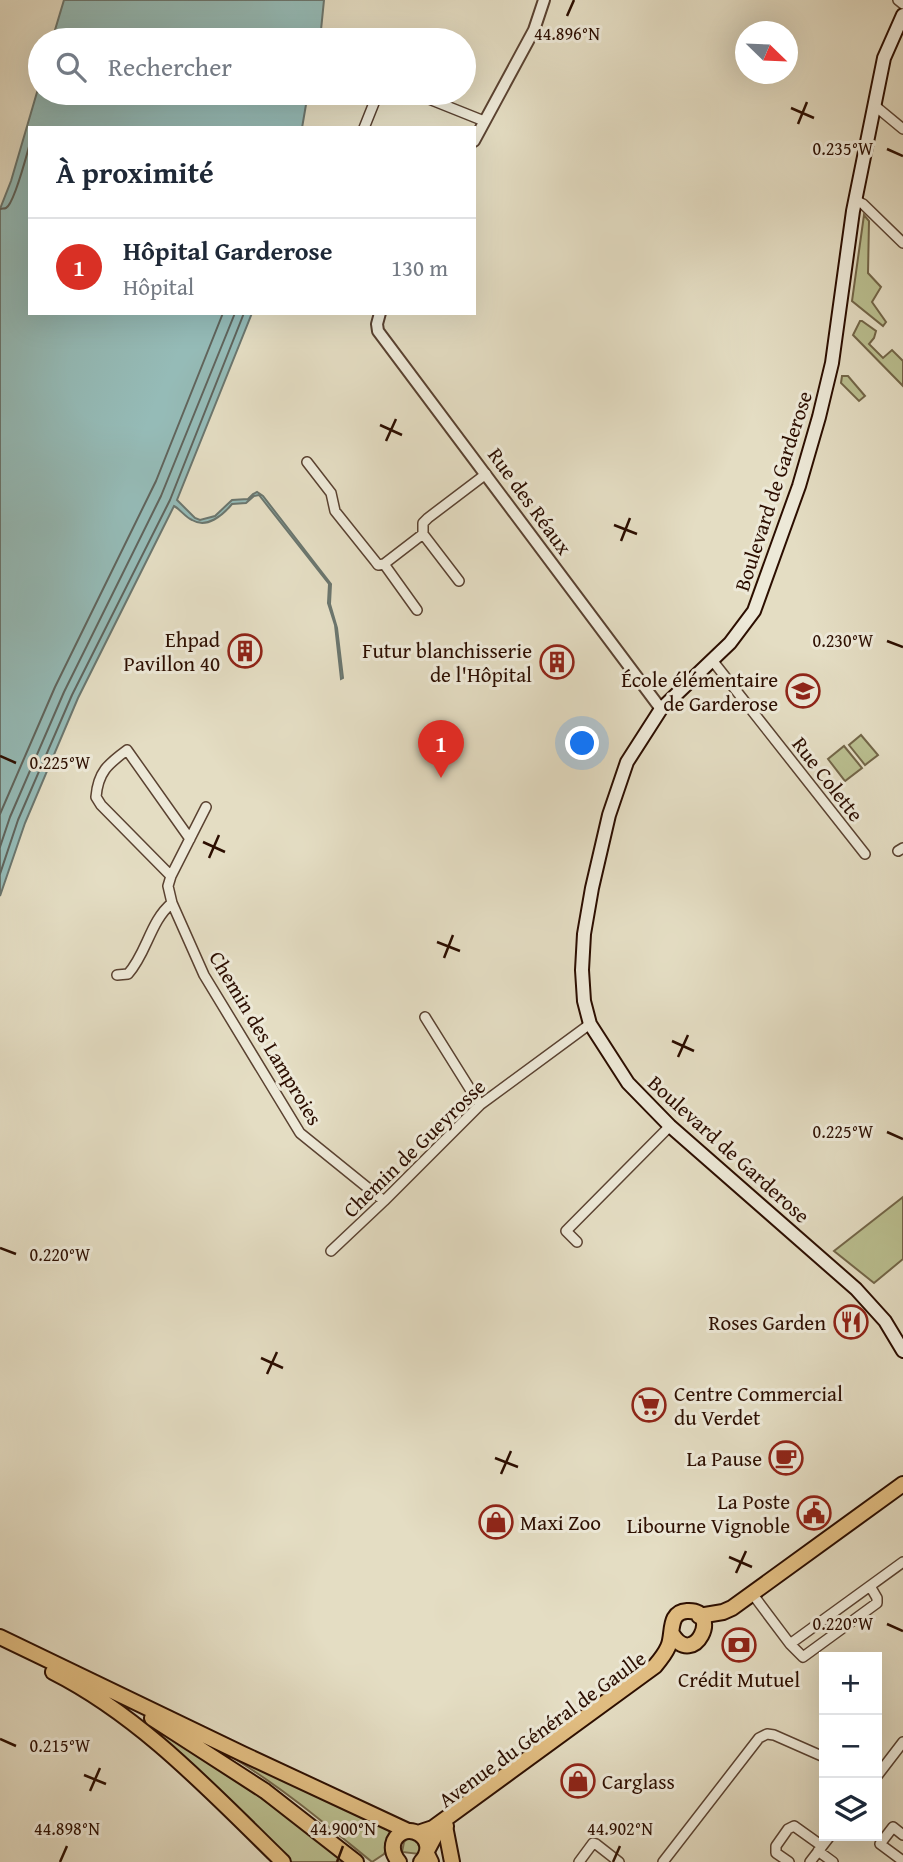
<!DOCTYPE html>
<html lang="fr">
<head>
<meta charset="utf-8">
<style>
	body { margin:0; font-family:"Gentium Book Plus",serif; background:#f2f2f3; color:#1f2937 }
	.controls { position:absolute; right:21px; bottom:21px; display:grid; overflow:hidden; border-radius:0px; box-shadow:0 7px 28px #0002 }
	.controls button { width:63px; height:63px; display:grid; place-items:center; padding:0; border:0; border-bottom:2px solid #e0e1e3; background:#fff; color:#1f2937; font:35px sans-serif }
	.compass { position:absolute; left:735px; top:21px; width:63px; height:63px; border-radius:50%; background:#fff; box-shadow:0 7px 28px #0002; rotate:113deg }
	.you { position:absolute; left:583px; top:744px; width:24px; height:24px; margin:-18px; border:5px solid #fff; border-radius:50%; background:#1a73e8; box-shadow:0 0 0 10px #1a73e833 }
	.badge { display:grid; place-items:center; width:46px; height:46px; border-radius:50%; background:#d93025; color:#fff; font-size:23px; font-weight:700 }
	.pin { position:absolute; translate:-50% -58px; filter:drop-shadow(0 2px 4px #0008) }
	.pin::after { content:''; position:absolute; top:37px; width:24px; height:21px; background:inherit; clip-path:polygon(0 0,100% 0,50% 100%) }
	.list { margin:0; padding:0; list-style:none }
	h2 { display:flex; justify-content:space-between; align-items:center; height:91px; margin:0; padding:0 28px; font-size:30px }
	h2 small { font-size:23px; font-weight:400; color:#747a83 }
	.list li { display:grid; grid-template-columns:46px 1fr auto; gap:21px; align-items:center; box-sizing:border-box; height:98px; padding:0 28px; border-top:2px solid #e0e1e3 }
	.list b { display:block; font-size:26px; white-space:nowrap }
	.list p { margin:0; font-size:23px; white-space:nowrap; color:#747a83 }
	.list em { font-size:23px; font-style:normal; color:#747a83 }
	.icon { flex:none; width:38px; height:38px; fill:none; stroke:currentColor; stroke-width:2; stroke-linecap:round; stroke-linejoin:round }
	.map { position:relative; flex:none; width:903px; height:1862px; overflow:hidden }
	.search { position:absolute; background:#fff; box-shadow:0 7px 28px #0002; left:28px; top:28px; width:448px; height:77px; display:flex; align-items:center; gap:18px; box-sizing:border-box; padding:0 24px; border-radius:38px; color:#747a83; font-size:26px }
	.panel { position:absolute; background:#fff; box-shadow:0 7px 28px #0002; left:28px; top:126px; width:448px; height:189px; border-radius:0px }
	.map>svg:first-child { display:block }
</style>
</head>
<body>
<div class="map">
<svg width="903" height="1862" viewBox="0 0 903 1862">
	<rect width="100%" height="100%" fill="#e4ddc3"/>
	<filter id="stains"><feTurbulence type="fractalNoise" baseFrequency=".00286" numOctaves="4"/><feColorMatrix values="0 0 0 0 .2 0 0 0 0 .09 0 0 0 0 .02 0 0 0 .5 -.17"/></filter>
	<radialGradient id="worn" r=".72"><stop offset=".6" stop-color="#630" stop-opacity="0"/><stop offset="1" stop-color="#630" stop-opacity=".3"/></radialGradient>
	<!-- green -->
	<path fill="#babf90" stroke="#736648" stroke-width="2" d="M 864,215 L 869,221 L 868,273 L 881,287 L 872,302 L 886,322 L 883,326 L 852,301 Z
		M 860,321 L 862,321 L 876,331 L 874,338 L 869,344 L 883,358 L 892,350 L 903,361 L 903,386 L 853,335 Z
		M 842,376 L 848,376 L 865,396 L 859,401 L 841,383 Z
		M 861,735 L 878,755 L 865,765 L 849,745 Z
		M 844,746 L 862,768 L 845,781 L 828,759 Z
		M 903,1197 L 903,1259 L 874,1283 L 834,1251 Z
		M 126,1712 L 173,1739 L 238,1781 L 348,1862 L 291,1862 L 236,1808 Z
		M 192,1734 L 397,1829 L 384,1854 L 372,1862 C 330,1828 289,1793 243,1764 C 227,1754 209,1744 192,1734 Z
		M 408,1838 L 412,1838 L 417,1840 L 420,1849 L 419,1854 L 402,1852 L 404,1842 Z"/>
	<!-- water -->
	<path fill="#95bbb7" stroke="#6b766e" stroke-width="2" d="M 64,0 L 324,0 L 320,40 L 52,40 Z
		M 40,82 L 40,93 L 308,93 L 302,128 L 30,128 L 30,313 L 252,313 L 177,500 L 195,518 L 200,520 L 215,516 L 232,500 L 248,499 L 253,494 L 257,492 L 263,496 L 331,584 L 330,604 L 337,628 L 343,678 L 341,679 L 335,625 L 328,603 L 329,584 L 259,495 L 254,496 L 246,503 L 232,504 C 223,515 207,529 192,520 C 185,517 180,509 174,506 L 78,698 L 25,823 L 0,896 L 0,209 L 11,181 Z"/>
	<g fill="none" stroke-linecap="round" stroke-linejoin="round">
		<!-- shore -->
		<path stroke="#60645c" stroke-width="2" d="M 0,209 C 2,208 4,209 6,208 C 14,204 27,154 30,143
			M 0,814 L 55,687 L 156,481 L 223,313
			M 0,847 L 10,817 L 64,692 L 161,496 L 235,313
			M 0,874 L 18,820 L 72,695 L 170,500 L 244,313"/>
		<defs>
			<path id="minor" d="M 898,0 L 903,4
				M 414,93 L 484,121
				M 874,105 L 903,129
				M 364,128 L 378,93
				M 855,200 L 863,204 L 903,243
				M 307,462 L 331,493 L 335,511 L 375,561 L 378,565 L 384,564
				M 423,534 L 459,581
				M 417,610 L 384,564 L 423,534 L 423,523 L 428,518 L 486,474
				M 712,660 L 865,854
				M 898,851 L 903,848
				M 171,876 L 101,805 L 96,797 C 98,772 108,764 127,750 L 190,839
				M 172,903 L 168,886 L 171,876 L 206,807
				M 117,975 L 128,974 C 147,953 150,921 172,903 L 204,975 L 300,1133 L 384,1201
				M 425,1017 L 480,1105
				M 577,1242 L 566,1231 L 670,1126
				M 331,1251 L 384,1201 L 480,1105 L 590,1024
				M 757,1600 L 790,1644 L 803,1657 L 877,1603 L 877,1598 L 870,1586
				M 790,1644 L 903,1562
				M 877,1776 L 903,1742
				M 903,1835 L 893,1827 L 880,1844 L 903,1861
				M 818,1851 L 833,1862
				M 579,1862 L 593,1843 L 596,1844 L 619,1862
				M 663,1862 L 759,1738 L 767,1734 L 774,1735 L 824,1757
				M 789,1862 L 776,1853 L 776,1846 L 788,1829 L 794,1826 L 822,1846
				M 810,1862 L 830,1836"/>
			<path id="tertiary" d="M 474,141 L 534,30 L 544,0
				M 380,313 L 377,324 L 378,331 L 661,709"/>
			<path id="secondary" d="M 903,15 L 884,58 L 853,211 L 832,363 L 819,417 L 799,486 L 754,611 L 730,643 L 661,709 L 627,762 L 609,815 L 592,888 L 584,934 L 582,970 L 584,1001 L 590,1024 L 628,1083 L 670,1126 L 856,1289 L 885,1321 L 903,1351"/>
			<path id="primary" d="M 699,1616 L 723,1612 L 732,1608 L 903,1484
				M 418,1833 L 433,1828 L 655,1666 C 660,1660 665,1654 668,1647 C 674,1635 667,1612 687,1611 C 723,1609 694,1670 672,1634
				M 428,1849 L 436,1834 L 446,1826
				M 399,1862 C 394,1856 391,1849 394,1841 C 405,1818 442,1839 421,1862"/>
			<path id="trunk" d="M 0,1637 L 243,1754 L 408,1831
				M 53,1672 C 142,1717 212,1793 283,1862
				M 152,1718 L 265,1791 L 356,1862
				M 445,1826 L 452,1862
				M 427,1854 L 431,1862"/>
		</defs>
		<!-- minor casing -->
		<use href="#minor" stroke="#5a4231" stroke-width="12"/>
		<!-- tertiary casing -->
		<use href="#tertiary" stroke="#5a4231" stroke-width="14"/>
		<!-- secondary casing -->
		<use href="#secondary" stroke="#2c0e00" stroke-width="16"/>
		<!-- primary casing -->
		<use href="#primary" stroke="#2c0e00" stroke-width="18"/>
		<!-- trunk casing -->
		<use href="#trunk" stroke="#2c0e00" stroke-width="18"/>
		<!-- minor -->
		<use href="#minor" stroke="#ede9d8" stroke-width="9"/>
		<!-- tertiary -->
		<use href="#tertiary" stroke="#ede9d8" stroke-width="10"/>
		<!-- secondary -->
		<use href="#secondary" stroke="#ede9d8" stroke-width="12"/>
		<!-- primary -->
		<use href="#primary" stroke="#e2be82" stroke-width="14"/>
		<!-- trunk -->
		<use href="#trunk" stroke="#e2be82" stroke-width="14"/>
	</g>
	<!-- ticks -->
	<path fill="none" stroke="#2c0e00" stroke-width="2.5" d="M 567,16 L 574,0M 791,108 L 814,118M 798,124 L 807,102M 887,149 L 903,156M 380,425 L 402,435M 386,441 L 396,419M 614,525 L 637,534M 621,541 L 630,518M 887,641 L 903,647M 0,756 L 16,763M 203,842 L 225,852M 209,858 L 219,835M 437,942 L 460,951M 444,958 L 453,935M 672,1041 L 694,1051M 678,1057 L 688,1035M 887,1132 L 903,1139M 0,1248 L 16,1254M 261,1358 L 283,1368M 267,1374 L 277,1352M 495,1458 L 518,1467M 501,1474 L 511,1451M 729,1557 L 752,1567M 736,1573 L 746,1551M 887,1624 L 903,1631M 0,1739 L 16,1746M 84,1775 L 106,1784M 90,1791 L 100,1768M 60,1862 L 67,1846M 337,1862 L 343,1846M 613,1862 L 620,1846"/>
	<!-- icons -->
	<defs>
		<symbol id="building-ring" viewBox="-11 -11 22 22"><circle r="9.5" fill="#ede9d8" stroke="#8f2418" stroke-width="1.5"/><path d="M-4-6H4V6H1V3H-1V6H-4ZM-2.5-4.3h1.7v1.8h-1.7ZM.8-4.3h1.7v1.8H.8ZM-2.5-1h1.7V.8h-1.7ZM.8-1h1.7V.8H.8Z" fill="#8f2418"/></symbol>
		<symbol id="school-ring" viewBox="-11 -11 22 22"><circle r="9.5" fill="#ede9d8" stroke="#8f2418" stroke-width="1.5"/><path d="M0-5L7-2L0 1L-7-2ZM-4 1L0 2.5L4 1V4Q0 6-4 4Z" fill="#8f2418"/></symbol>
		<symbol id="restaurant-ring" viewBox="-11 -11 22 22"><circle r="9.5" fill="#ede9d8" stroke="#8f2418" stroke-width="1.5"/><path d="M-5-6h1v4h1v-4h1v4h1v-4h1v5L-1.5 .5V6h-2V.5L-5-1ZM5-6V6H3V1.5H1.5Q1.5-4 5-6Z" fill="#8f2418"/></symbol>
		<symbol id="supermarket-ring" viewBox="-11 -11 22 22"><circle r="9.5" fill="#ede9d8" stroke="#8f2418" stroke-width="1.5"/><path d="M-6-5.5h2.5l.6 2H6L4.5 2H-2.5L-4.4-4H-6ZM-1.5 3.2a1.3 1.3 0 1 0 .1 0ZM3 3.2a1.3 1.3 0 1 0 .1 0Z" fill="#8f2418"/></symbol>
		<symbol id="cafe-ring" viewBox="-11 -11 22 22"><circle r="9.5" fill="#ede9d8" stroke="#8f2418" stroke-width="1.5"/><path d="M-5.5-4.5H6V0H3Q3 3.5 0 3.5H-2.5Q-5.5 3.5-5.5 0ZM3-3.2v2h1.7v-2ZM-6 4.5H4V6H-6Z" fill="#8f2418"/></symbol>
		<symbol id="civic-ring" viewBox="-11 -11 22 22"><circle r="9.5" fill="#ede9d8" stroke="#8f2418" stroke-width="1.5"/><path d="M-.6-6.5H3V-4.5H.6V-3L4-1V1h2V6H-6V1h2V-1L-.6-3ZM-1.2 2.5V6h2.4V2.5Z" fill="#8f2418"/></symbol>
		<symbol id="shop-ring" viewBox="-11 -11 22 22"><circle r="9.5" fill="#ede9d8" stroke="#8f2418" stroke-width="1.5"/><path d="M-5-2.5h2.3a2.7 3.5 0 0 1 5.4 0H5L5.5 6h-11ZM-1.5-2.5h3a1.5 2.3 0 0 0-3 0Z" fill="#8f2418"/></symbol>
		<symbol id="bank-ring" viewBox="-11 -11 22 22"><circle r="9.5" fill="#ede9d8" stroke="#8f2418" stroke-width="1.5"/><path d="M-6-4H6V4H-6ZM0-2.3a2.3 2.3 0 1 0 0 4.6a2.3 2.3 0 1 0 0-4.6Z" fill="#8f2418"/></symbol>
	</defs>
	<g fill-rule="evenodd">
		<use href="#building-ring" x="226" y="632" width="38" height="38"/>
		<use href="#building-ring" x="538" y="643" width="38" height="38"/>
		<use href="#school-ring" x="784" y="672" width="38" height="38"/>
		<use href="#restaurant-ring" x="832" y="1303" width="38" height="38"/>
		<use href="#supermarket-ring" x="630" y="1386" width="38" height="38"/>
		<use href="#cafe-ring" x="767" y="1439" width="38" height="38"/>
		<use href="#civic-ring" x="795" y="1494" width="38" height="38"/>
		<use href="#shop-ring" x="477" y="1503" width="38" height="38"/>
		<use href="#bank-ring" x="720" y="1626" width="38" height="38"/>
		<use href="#shop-ring" x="559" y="1762" width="38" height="38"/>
	</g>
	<g text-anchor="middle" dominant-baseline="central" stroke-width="6" stroke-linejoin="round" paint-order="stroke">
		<!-- street labels -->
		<g font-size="21" fill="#2c0e00" stroke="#ede9d8">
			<text transform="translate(773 491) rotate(-72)">Boulevard de Garderose</text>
			<text transform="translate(530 501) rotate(54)">Rue des Réaux</text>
			<text transform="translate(828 779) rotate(52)">Rue Colette</text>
			<text transform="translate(266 1038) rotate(59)">Chemin des Lamproies</text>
			<text transform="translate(414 1148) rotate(-44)">Chemin de Gueyrosse</text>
			<text transform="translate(729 1149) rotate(42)">Boulevard de Garderose</text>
			<text transform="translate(542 1729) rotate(-36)">Avenue du Général de Gaulle</text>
		</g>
		<!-- poi labels -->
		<g font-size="21" fill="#2c0e00" stroke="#ede9d8" text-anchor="end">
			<text x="220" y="639">Ehpad<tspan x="220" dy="24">Pavillon 40</tspan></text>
			<text x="532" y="650">Futur blanchisserie<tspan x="532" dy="24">de l'Hôpital</tspan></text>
			<text x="778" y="679">École élémentaire<tspan x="778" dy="24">de Garderose</tspan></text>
			<text x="826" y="1322">Roses Garden</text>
			<text x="674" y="1393" text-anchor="start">Centre Commercial<tspan x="674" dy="24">du Verdet</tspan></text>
			<text x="762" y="1458">La Pause</text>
			<text x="790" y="1501">La Poste<tspan x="790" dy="24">Libourne Vignoble</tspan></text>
			<text x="520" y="1522" text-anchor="start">Maxi Zoo</text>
			<text x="739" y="1679" text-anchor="middle">Crédit Mutuel</text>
			<text x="602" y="1781" text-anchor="start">Carglass</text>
		</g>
	</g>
	<g font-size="18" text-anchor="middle" fill="#2c0e00" stroke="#ede9d8" stroke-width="6" stroke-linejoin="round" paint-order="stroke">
		<text x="567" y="40">44.896°N</text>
		<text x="843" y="155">0.235°W</text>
		<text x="843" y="647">0.230°W</text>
		<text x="60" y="769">0.225°W</text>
		<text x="843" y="1138">0.225°W</text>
		<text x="60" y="1261">0.220°W</text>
		<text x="843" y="1630">0.220°W</text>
		<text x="60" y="1752">0.215°W</text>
		<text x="67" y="1835">44.898°N</text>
		<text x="343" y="1835">44.900°N</text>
		<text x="620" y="1835">44.902°N</text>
	</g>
	<rect width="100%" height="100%" filter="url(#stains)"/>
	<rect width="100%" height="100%" fill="url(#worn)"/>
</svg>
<div class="controls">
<button>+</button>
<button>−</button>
<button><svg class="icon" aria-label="layers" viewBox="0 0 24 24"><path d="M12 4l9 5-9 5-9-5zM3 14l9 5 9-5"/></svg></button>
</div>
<svg class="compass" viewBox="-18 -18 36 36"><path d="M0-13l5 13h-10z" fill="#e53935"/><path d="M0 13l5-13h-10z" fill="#747a83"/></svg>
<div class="you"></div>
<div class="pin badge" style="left:441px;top:778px">1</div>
<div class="search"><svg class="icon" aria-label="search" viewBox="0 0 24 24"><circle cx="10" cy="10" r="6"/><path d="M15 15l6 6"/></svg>Rechercher</div>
<section class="panel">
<h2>À proximité<small></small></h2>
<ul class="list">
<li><span class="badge">1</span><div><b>Hôpital Garderose</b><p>Hôpital</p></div><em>130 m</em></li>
</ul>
</section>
</div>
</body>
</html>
